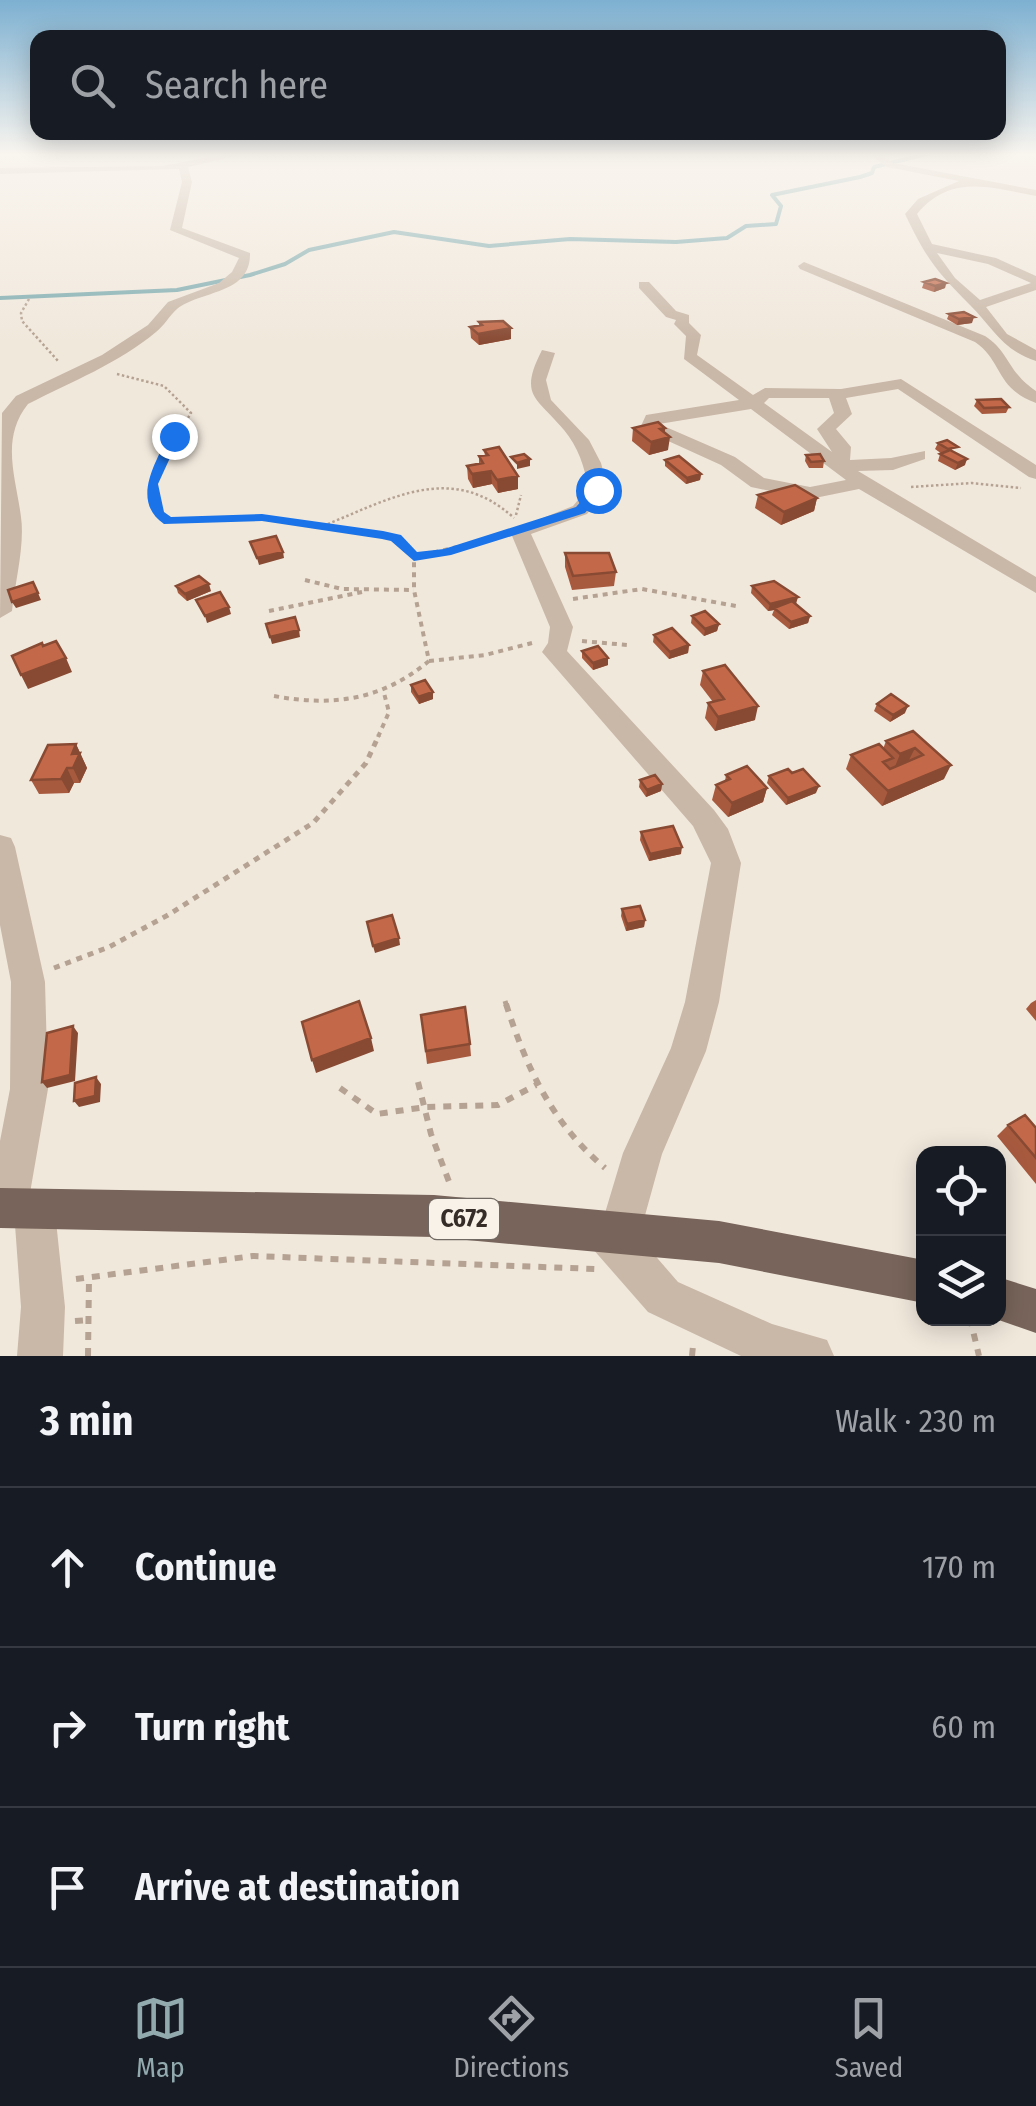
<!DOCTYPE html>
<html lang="en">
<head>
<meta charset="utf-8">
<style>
	body { margin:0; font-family:"Fira Sans Condensed",sans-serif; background:#242831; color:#f1f3f6 }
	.controls { position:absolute; right:30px; bottom:30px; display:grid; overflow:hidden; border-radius:20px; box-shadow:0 5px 25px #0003 }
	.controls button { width:90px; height:90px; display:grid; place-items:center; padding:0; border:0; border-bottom:2px solid #363941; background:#171b24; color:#f1f3f6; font:50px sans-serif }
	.stop { position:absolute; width:30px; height:30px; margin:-22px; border:8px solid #1a73e8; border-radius:50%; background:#fff }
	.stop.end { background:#1a73e8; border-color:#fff; box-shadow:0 2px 10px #0008 }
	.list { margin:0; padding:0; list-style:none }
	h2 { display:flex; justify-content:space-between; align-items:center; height:130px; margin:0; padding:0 40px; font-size:42px }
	h2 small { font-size:32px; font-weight:400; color:#9ea1a6 }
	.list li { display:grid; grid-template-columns:65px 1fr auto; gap:30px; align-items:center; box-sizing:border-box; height:160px; padding:0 40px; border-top:2px solid #363941 }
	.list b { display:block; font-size:38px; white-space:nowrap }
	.list em { font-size:32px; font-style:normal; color:#9ea1a6 }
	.icon { flex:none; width:55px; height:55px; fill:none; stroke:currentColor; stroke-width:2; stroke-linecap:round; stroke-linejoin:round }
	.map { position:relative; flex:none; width:1036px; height:1356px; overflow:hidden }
	.search { position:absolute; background:#171b24; box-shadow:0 5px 25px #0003; left:30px; right:30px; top:30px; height:110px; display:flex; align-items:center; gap:25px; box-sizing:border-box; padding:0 35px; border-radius:20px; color:#9ea1a6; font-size:38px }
	.sheet { height:610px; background:#171b24 }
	nav { display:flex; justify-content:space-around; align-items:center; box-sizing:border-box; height:140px; border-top:2px solid #363941; background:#171b24; font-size:28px; color:#9ea1a6 }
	nav a { display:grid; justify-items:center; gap:5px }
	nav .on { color:#92aaae }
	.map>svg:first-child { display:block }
</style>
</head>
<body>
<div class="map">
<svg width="1036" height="1356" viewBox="0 0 1036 1356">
	<rect width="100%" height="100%" fill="#f1e8dc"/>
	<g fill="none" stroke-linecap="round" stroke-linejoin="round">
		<!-- stream -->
		<path stroke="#7caaae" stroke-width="4" d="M 0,298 L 177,290 L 250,275 L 285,264 L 309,250 L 394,232 L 489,246 L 570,239 L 676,242 L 727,238 L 746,226 L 776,224 L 781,206 L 772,195 L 860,177 L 872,173 L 874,167 L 931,153"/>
		<!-- path-far3 -->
		<path stroke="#b5a292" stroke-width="2.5" stroke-dasharray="2.5 2.5" stroke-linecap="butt" d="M 29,299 L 21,313 L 22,321 L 59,362
			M 117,374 L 164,386 L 191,413 L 154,474 L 158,514 L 169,521 L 262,518 L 350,530
			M 911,487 L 972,483 L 1021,488
			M 516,515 L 521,495
			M 323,526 C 390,499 452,461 514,518"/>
		<!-- path-far2 -->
		<path stroke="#b5a292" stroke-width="4" stroke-dasharray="5 5" stroke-linecap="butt" d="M 414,557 L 501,537
			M 305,580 L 342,589 L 414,590
			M 573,599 L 642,589 L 736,606
			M 269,611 L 362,592
			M 582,641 L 627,645
			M 429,661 L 485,655 L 532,643
			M 274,696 C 333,707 382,700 429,661 L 414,590 L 414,557 L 396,538 L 332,528
			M 378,737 L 389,712 L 384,693"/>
		<!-- path-far1 -->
		<path stroke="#b5a292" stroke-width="5" stroke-dasharray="6 6" stroke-linecap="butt" d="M 54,968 L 109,947 L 168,915 L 313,823 L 366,763 L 379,735
			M 505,1001 L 507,1007"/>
		<!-- path -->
		<path stroke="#b5a292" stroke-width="6" stroke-dasharray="8 8" stroke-linecap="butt" d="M 506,1004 C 527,1069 552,1123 605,1168
			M 418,1082 L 431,1134 L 451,1187
			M 340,1088 L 377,1114 L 426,1107 L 498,1105 L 536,1085
			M 76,1279 L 253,1256 L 595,1269
			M 970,1318 L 979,1356
			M 75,1321 L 88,1320
			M 88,1356 L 89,1278
			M 692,1356 L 693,1346"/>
		<!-- street -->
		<path fill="#c9b8a8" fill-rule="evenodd" d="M 229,153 L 249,153 L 188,167 L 192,182 L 182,228 L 250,253 C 251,295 201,290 177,309 C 169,316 164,326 156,332 C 119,363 71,382 28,404 C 0,439 16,477 21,517 C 25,545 15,582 12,611 L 0,618 L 2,413 L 16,396 L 102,355 L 148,325 L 168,302 L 219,283 L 232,272 L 239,258 L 170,230 L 182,182 L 179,169 L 0,174 L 0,168 L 163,166 Z
			M 868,153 L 879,153 L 893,163 L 1036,190 L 1036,196 C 992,188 951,173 917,214 L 932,244 L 996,258 L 1036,276 L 1036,290 L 986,307 L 1007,334 L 1036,350 L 1036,361 C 1002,350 993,328 970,305 C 936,271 926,258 905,214 L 918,199 L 959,181 L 887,167 ZM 937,253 L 988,264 L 1031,283 L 980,300 L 955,278 Z
			M 804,262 L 985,336 C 1010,352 1007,372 1036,391 L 1036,403 C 995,388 1003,361 975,342 L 800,269 L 798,266 Z
			M 639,282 L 649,282 L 676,311 L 689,315 L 689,323 L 701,335 L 697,355 L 753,395 L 765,388 L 841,389 L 901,379 L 1036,465 L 1036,479 L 1029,477 L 898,389 L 846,398 L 852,414 L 836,429 L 851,447 L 850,460 L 891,458 L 925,451 L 925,459 L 893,470 L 858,471 L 1036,577 L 1036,593 L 859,489 L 810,499 L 751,487 L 721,465 L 644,430 L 641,426 L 646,415 L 739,400 L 684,359 L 686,336 L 674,324 L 676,320 L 666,317 L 639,288 ZM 769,398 L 829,398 L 834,413 L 817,429 L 832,452 L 764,403 ZM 751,409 L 846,480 L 810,487 L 764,478 L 735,457 L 659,424 Z
			M 542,350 L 555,353 L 546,380 L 551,400 L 589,440 L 601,463 L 608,489 L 587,514 L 531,534 L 573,627 L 567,651 L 714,810 L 728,829 L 741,863 L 719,1002 L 706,1051 L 662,1154 L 639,1237 L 678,1282 L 772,1324 L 827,1340 L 834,1356 L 741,1356 L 648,1312 L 592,1248 L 586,1233 L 592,1218 L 605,1213 L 623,1153 L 671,1048 L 685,1002 L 711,863 L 693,826 L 542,652 L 548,643 L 550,627 L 510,531 L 573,506 L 588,488 C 585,467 578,447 564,430 C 537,397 518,397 542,350 Z
			M 0,835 L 11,838 L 15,847 L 45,982 L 48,1089 L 30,1193 L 35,1191 L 49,1197 L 55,1211 L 65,1307 L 63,1356 L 17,1356 L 21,1307 L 15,1225 L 7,1228 L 0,1226 L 0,1141 L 10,1089 L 11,982 L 0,925 Z"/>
		<!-- primary -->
		<path fill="#78645a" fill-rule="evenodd" d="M 0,1188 L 434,1195 L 719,1221 L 924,1260 L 924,1303 L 719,1263 L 434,1237 L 0,1228 Z
			M 998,1277 L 1036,1289 L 1036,1333 L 993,1318 L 998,1318 Z"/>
	</g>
	<!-- wall -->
	<path fill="#a85a3f" d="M 924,282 L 946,283 L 945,288 L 934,292 L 922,288 Z
		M 949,314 L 972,323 L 957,325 L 947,319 Z
		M 479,322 L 511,339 L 479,345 L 471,338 L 470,327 L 479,325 Z
		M 977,400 L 1009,407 L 1006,413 L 982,414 L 974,406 Z
		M 633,428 L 665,428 L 665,433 L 668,450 L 649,455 L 632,441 Z
		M 938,443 L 955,453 L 965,465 L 955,470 L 938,461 L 940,454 L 942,454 L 935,449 Z
		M 484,450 L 518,489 L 498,493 L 492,484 L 473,488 L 468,479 L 467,466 L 479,464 L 479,456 L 485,456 Z
		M 806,455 L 824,461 L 823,468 L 809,468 L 805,461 Z
		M 665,460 L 701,474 L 700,480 L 686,484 L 665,466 Z
		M 758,495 L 817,498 L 814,511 L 781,525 L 755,508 Z
		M 565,553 L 616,572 L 614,586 L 572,590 L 565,567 Z
		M 176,586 L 211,591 L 187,601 L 178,593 Z
		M 752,586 L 796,604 L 810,616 L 808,623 L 789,629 L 772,615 L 774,610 L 768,611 L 751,593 Z
		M 692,616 L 719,624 L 717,631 L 704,636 L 691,623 Z
		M 654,635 L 689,645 L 688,653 L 669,659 L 653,642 Z
		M 582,651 L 608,658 L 608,665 L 593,670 L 582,658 Z
		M 703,671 L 755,720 L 715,731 L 705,718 L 708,703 L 713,702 L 700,685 Z
		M 411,685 L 433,699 L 419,704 L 411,692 Z
		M 877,704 L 905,713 L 890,722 L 874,711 Z
		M 913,731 L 944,779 L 882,806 L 846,769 L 851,755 L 883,749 L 886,741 Z
		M 76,744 L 87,768 L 80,783 L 74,783 L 69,793 L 39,794 L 31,780 Z
		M 726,775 L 767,788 L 763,802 L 728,817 L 712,800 L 716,785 L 725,781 Z
		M 769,776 L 816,793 L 786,805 L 767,783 Z
		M 640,780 L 662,784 L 661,791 L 646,797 L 639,787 Z
		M 641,832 L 681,854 L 649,861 L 640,840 Z
		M 622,909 L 645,920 L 644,927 L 626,931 L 621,916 Z
		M 1036,1000 L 1036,1021 L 1026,1009 L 1031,1003 Z
		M 421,1015 L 470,1044 L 471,1056 L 427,1064 Z
		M 1008,1125 L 1036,1128 L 1036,1184 L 997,1136 Z"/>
	<!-- shaded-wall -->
	<path fill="#884a33" d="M 946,283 L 945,288 L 934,292 L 935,286 Z
		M 974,317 L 972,323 L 957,325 L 959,319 Z
		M 511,328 L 511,339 L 479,345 L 478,334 Z
		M 665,428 L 664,438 L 670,437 L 668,450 L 649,455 L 651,442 L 660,429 Z
		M 530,459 L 530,466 L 517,469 L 517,463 Z
		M 967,459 L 965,465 L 955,470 L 958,463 Z
		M 491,471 L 492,484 L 473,488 L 472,474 Z
		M 701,474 L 700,480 L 686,484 L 687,478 Z
		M 518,476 L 518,489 L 498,493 L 497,480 Z
		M 817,498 L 814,511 L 781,525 L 784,512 Z
		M 283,552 L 284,558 L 259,565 L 257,558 Z
		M 209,584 L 211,591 L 187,601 L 185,594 Z
		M 38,593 L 41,600 L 16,608 L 12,602 Z
		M 798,597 L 796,604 L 774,608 L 774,610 L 768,611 L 770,604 Z
		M 229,607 L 231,614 L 207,623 L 205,616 Z
		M 810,616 L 808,623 L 789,629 L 791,622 Z
		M 719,624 L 717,631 L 704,636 L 705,629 Z
		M 299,630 L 300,637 L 272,644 L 270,637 Z
		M 689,645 L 688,653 L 669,659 L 670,652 Z
		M 66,658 L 72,672 L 28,689 L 21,675 Z
		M 608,658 L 608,665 L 593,670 L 593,663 Z
		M 433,692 L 433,699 L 419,704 L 418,697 Z
		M 758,706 L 755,720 L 715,731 L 718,717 Z
		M 908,706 L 905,713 L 890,722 L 893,715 Z
		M 76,744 L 87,768 L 80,783 L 73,768 L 72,754 Z
		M 915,748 L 908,762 L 894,769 L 900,754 Z
		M 951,765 L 944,779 L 882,806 L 888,791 Z
		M 67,768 L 74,783 L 69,793 L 61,779 Z
		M 662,784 L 661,791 L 646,797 L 647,790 Z
		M 819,786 L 816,793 L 786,805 L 788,798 Z
		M 767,788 L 763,802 L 728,817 L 732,803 Z
		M 682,847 L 681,854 L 649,861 L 650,854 Z
		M 645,920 L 644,927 L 626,931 L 627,924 Z
		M 399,938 L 400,945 L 375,953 L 373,946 Z
		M 73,1026 L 78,1033 L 75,1081 L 47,1088 L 42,1082 Z
		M 371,1038 L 374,1051 L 316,1073 L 312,1060 Z
		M 96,1077 L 101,1084 L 100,1102 L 79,1107 L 74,1101 Z"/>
	<!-- building -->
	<path fill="#c36949" stroke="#884a33" stroke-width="2.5" d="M 935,279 L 946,283 L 935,286 L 924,282 Z
		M 964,312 L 974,317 L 959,319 L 949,314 Z
		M 503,321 L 511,328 L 478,334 L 470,327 L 482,325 L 479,322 Z
		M 1001,399 L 1009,407 L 984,408 L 977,400 Z
		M 658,422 L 665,428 L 660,429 L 670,437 L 651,442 L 633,428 Z
		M 947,440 L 958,447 L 948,449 L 938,443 Z
		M 499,447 L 518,476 L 497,480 L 491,471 L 472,474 L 467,466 L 483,463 L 479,456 L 488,455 L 484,450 Z
		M 950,450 L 967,459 L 958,463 L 940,454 Z
		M 524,454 L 530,459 L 517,463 L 511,457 Z
		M 820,454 L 824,461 L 811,462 L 806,455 Z
		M 679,456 L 701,474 L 687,478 L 665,460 Z
		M 795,485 L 817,498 L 784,512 L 758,495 Z
		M 276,536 L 283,552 L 257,558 L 250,542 Z
		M 565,553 L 609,553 L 616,572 L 573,576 Z
		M 199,576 L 209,584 L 185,594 L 176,586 Z
		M 774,581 L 798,597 L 770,604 L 752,586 Z
		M 33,582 L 38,593 L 12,602 L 8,590 Z
		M 220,592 L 229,607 L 205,616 L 196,600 Z
		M 792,601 L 810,616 L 791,622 L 774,608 Z
		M 705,611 L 719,624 L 705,629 L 692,616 Z
		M 295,617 L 299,630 L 270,637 L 266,624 Z
		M 672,628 L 689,645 L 670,652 L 654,635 Z
		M 56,641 L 66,658 L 21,675 L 12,656 L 42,643 L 43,646 Z
		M 598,646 L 608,658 L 593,663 L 582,651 Z
		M 725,665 L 758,706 L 718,717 L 708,703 L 724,699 L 703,671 Z
		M 425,680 L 433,692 L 418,697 L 411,685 Z
		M 891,694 L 908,706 L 893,715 L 877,704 Z
		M 913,731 L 951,765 L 888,791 L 851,755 L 879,744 L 893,758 L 883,762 L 890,769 L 923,755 L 915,748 L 900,754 L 886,741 Z
		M 76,744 L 72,754 L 80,753 L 73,768 L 67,768 L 61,779 L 31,780 L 48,745 Z
		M 747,766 L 767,788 L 732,803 L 716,785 L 730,779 L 726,775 Z
		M 788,769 L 792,773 L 803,769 L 819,786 L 788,798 L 769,776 Z
		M 655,775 L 662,784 L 647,790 L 640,780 Z
		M 673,826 L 682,847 L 650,854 L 641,832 Z
		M 640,906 L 645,920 L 627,924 L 622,909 Z
		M 392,915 L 399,938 L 373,946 L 367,922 Z
		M 359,1001 L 371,1038 L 312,1060 L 302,1022 Z
		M 465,1007 L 470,1044 L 426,1051 L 421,1015 Z
		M 73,1026 L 70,1075 L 42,1082 L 47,1033 Z
		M 96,1077 L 95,1096 L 74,1101 L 75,1083 Z
		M 1025,1115 L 1036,1128 L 1036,1158 L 1008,1125 Z"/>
	<!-- sky -->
	<linearGradient id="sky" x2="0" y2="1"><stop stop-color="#7db0d1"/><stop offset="0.45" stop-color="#f9f5ef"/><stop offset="1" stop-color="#f9f5ef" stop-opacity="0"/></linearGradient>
	<rect width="1036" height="343" fill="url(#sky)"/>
	<!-- route -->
	<path fill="#1a73e8" d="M 174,432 L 180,436 L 158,484 L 164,512 L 171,517 L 262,514 L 383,531 L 401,535 L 417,552 L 444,549 L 576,507 L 594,487 L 604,490 L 585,513 L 451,555 L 414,561 L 391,541 L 382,539 L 262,521 L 164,524 C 131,501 155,464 168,436 Z"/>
	<g text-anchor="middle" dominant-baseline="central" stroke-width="9" stroke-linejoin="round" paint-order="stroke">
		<!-- shield labels -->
		<rect fill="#f9f2e8" stroke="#706862" stroke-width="2.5" x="429" y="1199" width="70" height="40" rx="8"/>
		<g font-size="25" font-weight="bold" fill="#362d28">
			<text x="464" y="1219">C672</text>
		</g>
	</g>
</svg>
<div class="controls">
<button><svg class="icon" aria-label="locate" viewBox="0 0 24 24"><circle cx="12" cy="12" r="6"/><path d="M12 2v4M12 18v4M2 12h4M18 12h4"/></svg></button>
<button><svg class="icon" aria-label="layers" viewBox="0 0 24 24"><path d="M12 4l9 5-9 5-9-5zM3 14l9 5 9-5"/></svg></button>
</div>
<div class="stop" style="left:598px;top:490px"></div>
<div class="stop end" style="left:174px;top:436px"></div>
<div class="search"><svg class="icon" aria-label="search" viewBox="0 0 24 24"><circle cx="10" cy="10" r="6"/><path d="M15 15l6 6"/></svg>Search here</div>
</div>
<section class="sheet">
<h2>3 min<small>Walk · 230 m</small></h2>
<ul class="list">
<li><svg class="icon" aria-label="ahead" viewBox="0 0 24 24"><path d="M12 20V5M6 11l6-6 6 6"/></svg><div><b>Continue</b></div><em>170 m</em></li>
<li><svg class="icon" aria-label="right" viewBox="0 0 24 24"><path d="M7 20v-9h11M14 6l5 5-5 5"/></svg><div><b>Turn right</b></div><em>60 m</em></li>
<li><svg class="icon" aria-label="arrive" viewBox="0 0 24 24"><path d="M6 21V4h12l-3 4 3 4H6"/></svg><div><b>Arrive at destination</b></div></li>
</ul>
</section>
<nav>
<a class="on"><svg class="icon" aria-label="map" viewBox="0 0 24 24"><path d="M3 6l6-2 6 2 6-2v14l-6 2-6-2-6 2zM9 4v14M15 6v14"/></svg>Map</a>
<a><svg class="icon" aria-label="directions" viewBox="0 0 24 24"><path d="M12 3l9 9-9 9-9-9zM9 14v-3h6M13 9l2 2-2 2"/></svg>Directions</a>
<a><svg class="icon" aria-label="saved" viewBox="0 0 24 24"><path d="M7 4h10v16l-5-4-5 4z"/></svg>Saved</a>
</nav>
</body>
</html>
